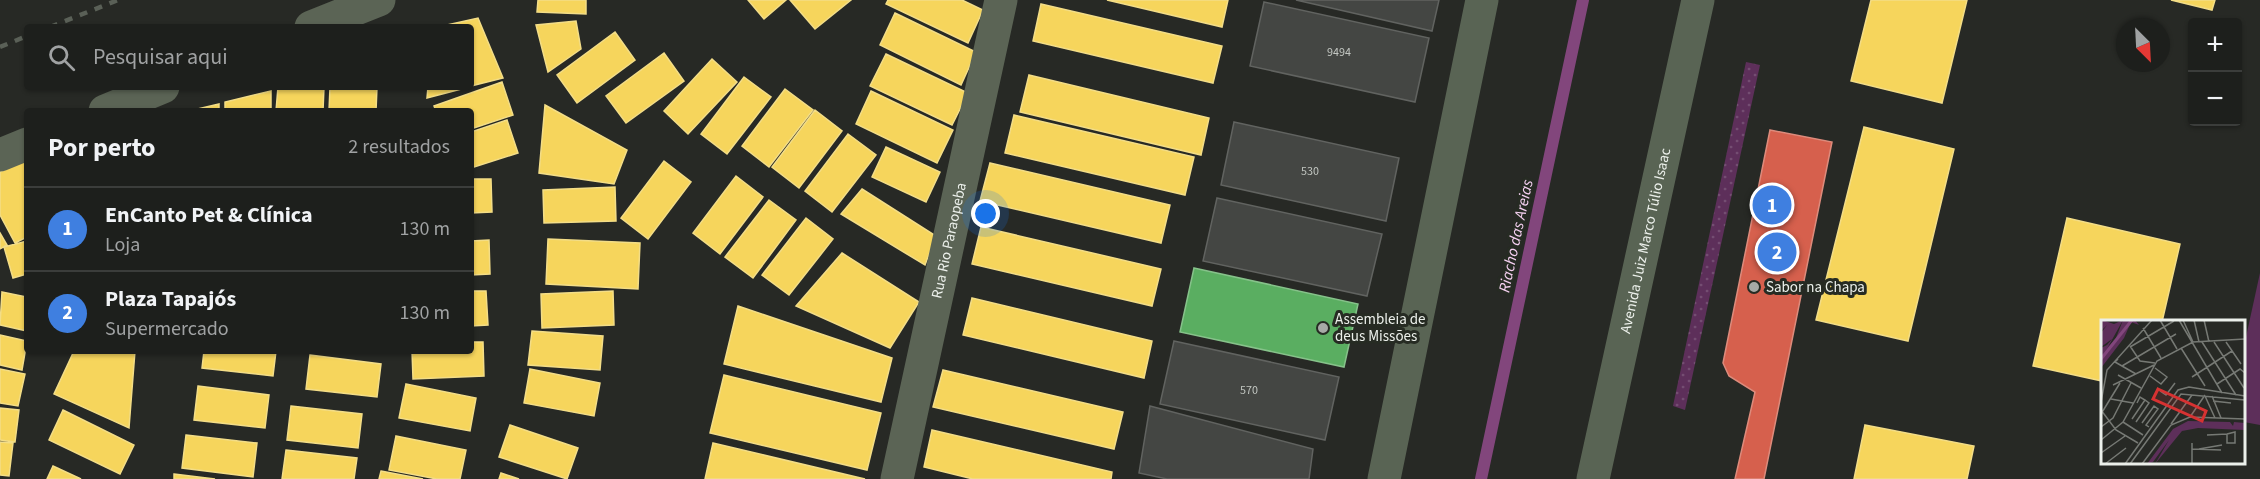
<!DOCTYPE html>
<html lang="pt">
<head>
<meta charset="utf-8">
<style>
	body { margin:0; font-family:"Source Sans 3",sans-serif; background:#252725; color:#f1f3f6 }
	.controls { position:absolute; right:18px; top:18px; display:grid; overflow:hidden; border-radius:6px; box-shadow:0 2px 4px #0004 }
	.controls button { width:54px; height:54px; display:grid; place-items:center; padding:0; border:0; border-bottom:2px solid #3b3d3b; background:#1d1f1c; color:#f1f3f6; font:30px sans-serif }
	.compass { position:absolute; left:2116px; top:18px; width:54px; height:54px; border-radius:50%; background:#1d1f1c; box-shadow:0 2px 4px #0004; rotate:156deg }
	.you { position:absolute; left:986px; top:214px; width:21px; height:21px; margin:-15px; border:4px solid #fff; border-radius:50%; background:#1a73e8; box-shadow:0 0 0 9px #1a73e833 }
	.badge { display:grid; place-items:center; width:39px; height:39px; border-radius:50%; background:#2563eb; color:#fff; font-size:20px; font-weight:700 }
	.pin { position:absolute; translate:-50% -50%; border:3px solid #fff; box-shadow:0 2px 6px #0006 }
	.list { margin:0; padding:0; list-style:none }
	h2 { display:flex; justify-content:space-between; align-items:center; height:78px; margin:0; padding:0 24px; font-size:26px }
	h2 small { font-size:20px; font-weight:400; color:#a0a2a3 }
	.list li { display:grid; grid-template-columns:39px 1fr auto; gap:18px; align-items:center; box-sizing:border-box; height:84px; padding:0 24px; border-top:2px solid #3b3d3b }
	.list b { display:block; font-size:22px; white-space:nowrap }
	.list p { margin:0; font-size:20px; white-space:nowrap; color:#a0a2a3 }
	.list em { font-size:20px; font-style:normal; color:#a0a2a3 }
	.icon { flex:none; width:33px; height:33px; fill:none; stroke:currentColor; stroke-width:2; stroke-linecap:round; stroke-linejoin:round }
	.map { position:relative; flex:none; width:2260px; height:479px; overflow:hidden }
	.search { position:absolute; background:#1d1f1c; box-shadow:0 2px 4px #0004; left:24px; top:24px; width:450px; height:66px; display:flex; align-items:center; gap:15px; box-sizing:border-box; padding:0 21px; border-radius:6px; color:#a0a2a3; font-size:22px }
	.panel { position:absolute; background:#1d1f1c; box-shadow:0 2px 4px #0004; left:24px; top:108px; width:450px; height:246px; border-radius:6px }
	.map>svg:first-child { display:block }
</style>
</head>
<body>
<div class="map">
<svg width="2260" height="479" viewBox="0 0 2260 479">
	<defs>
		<pattern id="grass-dots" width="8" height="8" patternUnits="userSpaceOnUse" patternTransform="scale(1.5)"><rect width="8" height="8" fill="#5d2f5a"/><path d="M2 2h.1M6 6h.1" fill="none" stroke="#744d72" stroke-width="1.8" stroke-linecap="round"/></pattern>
	</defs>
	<rect width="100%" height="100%" fill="#272925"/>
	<!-- grass -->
	<path fill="url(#grass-dots)" d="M 1746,62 L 1760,65 L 1685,410 L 1673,406 Z"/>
	<!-- park -->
	<path fill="#5d2f5a" d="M 2260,273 L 2260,425 L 2244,422 L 2244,346 Z"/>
	<!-- homes -->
	<path fill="#f6d55c" stroke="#f3dd87" stroke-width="1.5" d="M 538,0 L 586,0 L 586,14 L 537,12 Z
		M 748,0 L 786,0 L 764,19 Z
		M 790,0 L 851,0 L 815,29 Z
		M 888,0 L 962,0 L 983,10 L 968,43 L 886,4 Z
		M 1107,0 L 1228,0 L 1222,27 Z
		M 1871,0 L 1967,0 L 1942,103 L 1851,81 Z
		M 2171,0 L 2215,0 L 2212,10 Z
		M 1041,4 L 1222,46 L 1213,83 L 1033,41 Z
		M 895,13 L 976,52 L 961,85 L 880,45 Z
		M 478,18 L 503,78 L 471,86 L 471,27 L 438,27 Z
		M 576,21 L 581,49 L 548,72 L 536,25 Z
		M 615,32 L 635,60 L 577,103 L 557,75 Z
		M 664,53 L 684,81 L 626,123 L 606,96 Z
		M 886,54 L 968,93 L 952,125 L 870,86 Z
		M 712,59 L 737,82 L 688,134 L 664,111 Z
		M 1029,75 L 1209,118 L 1201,155 L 1020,112 Z
		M 744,77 L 771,97 L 727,154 L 701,134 Z
		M 502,82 L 513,115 L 471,129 L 471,111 L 436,111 L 434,106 Z
		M 278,87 L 324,87 L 323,111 L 276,111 Z
		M 330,87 L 377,87 L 376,111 L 329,111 Z
		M 428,87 L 469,87 L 427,98 Z
		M 785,89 L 813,110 L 769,167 L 742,146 Z
		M 271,91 L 271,111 L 225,111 L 225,102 Z
		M 871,91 L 953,130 L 937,163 L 856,124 Z
		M 219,104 L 219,111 L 189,111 Z
		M 545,105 L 627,150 L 614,184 L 539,173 Z
		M 815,110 L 842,131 L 799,188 L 772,167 Z
		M 1014,115 L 1194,157 L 1185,195 L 1005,153 Z
		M 507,120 L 518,153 L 471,168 L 471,132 Z
		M 1864,127 L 1954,149 L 1908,341 L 1816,320 Z
		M 848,134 L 876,155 L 832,212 L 805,191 Z
		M 886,147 L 940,172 L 926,202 L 872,177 Z
		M 26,159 L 27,237 L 15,243 L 0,215 L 0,172 Z
		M 664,161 L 691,182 L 648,239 L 621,218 Z
		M 990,163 L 1170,205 L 1161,243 L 980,201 Z
		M 736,176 L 763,197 L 720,254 L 693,233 Z
		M 471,179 L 491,179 L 492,212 L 471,213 Z
		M 615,187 L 616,221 L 544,223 L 543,190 Z
		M 862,189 L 936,236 L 925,265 L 841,214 Z
		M 769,200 L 796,220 L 753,278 L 725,257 Z
		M 806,218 L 833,239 L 789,295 L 762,275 Z
		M 2067,218 L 2180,244 L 2162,322 L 2102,322 L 2102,381 L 2033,366 Z
		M 981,227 L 1161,269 L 1152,306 L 972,264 Z
		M 0,233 L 7,245 L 0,249 Z
		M 548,239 L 640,243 L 638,289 L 546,284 Z
		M 489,240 L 490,274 L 471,275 L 471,241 Z
		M 27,241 L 27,274 L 13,278 L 4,247 Z
		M 842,253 L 919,302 L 890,348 L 796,306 Z
		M 471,291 L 486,291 L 488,325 L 471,326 Z
		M 613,291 L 614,325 L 542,328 L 541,294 Z
		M 2,292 L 27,297 L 27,331 L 0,325 Z
		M 972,298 L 1152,341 L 1144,378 L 963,335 Z
		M 738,306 L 892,358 L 881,402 L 724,364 Z
		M 532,331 L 603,336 L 600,370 L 528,365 Z
		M 0,335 L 27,341 L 22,370 L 0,365 Z
		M 471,342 L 483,342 L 484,376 L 413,379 L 412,351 L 471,351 Z
		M 74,351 L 135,351 L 129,428 L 54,394 Z
		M 204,351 L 276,351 L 273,376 L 202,368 Z
		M 310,355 L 381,364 L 377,397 L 306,389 Z
		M 0,369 L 25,374 L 18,406 L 0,403 Z
		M 530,369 L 600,383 L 594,416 L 524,403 Z
		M 943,370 L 1123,412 L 1114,449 L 933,407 Z
		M 724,375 L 881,413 L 867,470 L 710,433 Z
		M 406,384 L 476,398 L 470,431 L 399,418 Z
		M 198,386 L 269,395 L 265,428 L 194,420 Z
		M 291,406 L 362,414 L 358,448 L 287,440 Z
		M 0,408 L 19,410 L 15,442 L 0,440 Z
		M 63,410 L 134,445 L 120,474 L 49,440 Z
		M 510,425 L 578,448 L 567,479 L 499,457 Z
		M 1865,425 L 1974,446 L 1967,479 L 1854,479 Z
		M 932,430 L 1112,472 L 1111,479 L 973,479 L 924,467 Z
		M 186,435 L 257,443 L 253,477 L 182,468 Z
		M 396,436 L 466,450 L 460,479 L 437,479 L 389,470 Z
		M 0,442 L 13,443 L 9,476 L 0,475 Z
		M 713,443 L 865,479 L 705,479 Z
		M 286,450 L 357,458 L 354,479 L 282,479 Z
		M 53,466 L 81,479 L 47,479 Z
		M 381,471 L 423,479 L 379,479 Z
		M 501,473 L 519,479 L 499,479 Z
		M 174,474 L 215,479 L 174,479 Z"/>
	<!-- shops -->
	<path fill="#d6604d" stroke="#dd8b7c" stroke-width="1.5" d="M 1770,130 L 1832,142 L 1764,479 L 1735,479 L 1755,392 L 1729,376 L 1723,363 Z"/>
	<!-- public -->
	<path fill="#5aae61" stroke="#86c28a" stroke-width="1.5" d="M 1194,268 L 1358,304 L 1344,367 L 1180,332 Z"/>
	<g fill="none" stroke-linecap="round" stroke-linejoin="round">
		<!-- stream -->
		<path stroke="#82467c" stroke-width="12" d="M 1481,479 L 1583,0"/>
	</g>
	<!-- building -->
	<path fill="#444643" stroke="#616360" stroke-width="1.5" d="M 1296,0 L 1439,0 L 1432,31 Z
		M 1264,2 L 1429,38 L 1415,102 L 1250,66 Z
		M 1234,122 L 1399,158 L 1386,221 L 1221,185 Z
		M 1217,198 L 1382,234 L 1367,296 L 1203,261 Z
		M 1174,341 L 1339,377 L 1325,440 L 1160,404 Z
		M 1150,406 L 1313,449 L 1309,479 L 1167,479 L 1139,473 Z"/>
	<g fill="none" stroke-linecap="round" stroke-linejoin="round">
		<!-- minor -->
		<g stroke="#5b6455" stroke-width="33">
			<path d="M 311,27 L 379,0"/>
			<path d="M 105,111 L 163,87"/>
			<path d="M 0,155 L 27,144"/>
			<path id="s1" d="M 897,479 L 1001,0"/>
		</g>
		<!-- major -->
		<g stroke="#596454" stroke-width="33">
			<path d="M 1384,479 L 1482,0"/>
			<path id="s2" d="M 1593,479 L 1698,0"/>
		</g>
		<!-- rail -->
		<path stroke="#5a6057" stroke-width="4.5" stroke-dasharray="8 8" stroke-linecap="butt" d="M 50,27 L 118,0
			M 0,47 L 27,36"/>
	</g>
	<!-- markers -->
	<g fill="#a7aaa6" stroke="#262b23" stroke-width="2">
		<circle cx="1754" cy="287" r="6"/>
		<circle cx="1323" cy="328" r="6"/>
	</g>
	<g text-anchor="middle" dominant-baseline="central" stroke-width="6" stroke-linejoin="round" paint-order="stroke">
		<!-- number labels -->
		<g font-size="12" fill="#c2c6c1">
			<text x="1339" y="52">9494</text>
			<text x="1310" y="171">530</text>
			<text x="1249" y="390">570</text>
		</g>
		<!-- street labels -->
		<g font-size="15" fill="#ecf0eb" stroke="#262b23">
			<text stroke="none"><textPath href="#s2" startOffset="244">Avenida Juiz Marco Túlio Isaac</textPath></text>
			<text stroke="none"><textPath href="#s1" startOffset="244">Rua Rio Paraopeba</textPath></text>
		</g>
		<!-- poi labels -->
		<g font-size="15" fill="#ecf0eb" stroke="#262b23" text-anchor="start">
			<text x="1766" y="287">Sabor na Chapa</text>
			<text x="1335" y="319">Assembleia de<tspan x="1335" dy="17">deus Missões</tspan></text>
		</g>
		<!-- water labels -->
		<g font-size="16" font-style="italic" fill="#f6d1f2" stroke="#262b23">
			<text transform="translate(1516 236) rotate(-78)">Riacho das Areias</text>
		</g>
	</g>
	<!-- overview -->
	<g transform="translate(2101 320)">
		<rect width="144" height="144" fill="#272925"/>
		<path d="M 1,0 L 13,4 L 22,0 L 2,36 L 0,28 L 6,25 L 11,19 L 0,27 L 0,13 L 6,5 L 0,11 ZM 87,101 L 129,102 L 132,106 L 133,102 L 144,103 L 144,110 L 97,108 L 81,111 L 54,144 L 68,120 L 52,142 L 46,144 L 72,109 Z" fill="#5d2f5a"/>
		<path d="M 22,0 L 34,0 L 38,5 L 30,2 L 23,18 L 0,48 L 0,35 L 15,18 Z" fill="#5d2f5a"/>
		<path fill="none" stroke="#82467c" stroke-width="3" d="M 0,39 L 31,0"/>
		<path fill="none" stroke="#767974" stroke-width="1.5" d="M 59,0 L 76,29M 78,0 L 121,73M 82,0 L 92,22M 93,0 L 98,22M 103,0 L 108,22M 42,8 L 60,38M 101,22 L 135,75M 113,22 L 143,68M 125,22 L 140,44M 29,26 L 39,41 L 54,43M 29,27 L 73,1M 80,28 L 104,66M 17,39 L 14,42 L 35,54M 21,46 L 75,14M 17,55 L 40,68M 49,56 L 60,64 L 66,57 L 54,48M 91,57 L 131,31M 116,64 L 139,49 L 144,53M 12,65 L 53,45M 59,71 L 65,75 L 74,63M 104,76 L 114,98M 111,76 L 120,98M 10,79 L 32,83M 112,81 L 130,83M 0,82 L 6,50 L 51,0M 0,90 L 15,110 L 37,123M 0,94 L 19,63M 89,97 L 104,75M 31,99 L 44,80 L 39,77 L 36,83M 22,102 L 42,115M 35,102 L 48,83 L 44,80M 41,103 L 53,86 L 57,89 L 45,105 L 48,107M 70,104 L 91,75M 0,107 L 12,98 L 30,63M 106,115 L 126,114 L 126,123 L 134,123 L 134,112 L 126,114M 0,120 L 22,102 L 56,41 L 92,22 L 144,19M 91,129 L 120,130M 98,129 L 121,125M 0,133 L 24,116M 4,144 L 25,128M 24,144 L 77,70 L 88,67 L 144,76M 29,144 L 80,74 L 144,80M 41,144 L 70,105 L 89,97 L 144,99M 91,144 L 91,123"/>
		<path fill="#d73232" fill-opacity="0.15" stroke="#d73232" stroke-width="3" d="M 57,69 L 105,91 L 101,101 L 52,79 Z"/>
		<rect width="144" height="144" fill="none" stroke="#ecf0eb" stroke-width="3"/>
	</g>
</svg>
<div class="controls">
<button>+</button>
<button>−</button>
</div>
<svg class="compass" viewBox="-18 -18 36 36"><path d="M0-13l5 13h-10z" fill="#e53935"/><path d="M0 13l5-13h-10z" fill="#a0a2a3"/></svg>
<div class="you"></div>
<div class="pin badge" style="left:1772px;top:205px;background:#3f7fe0">1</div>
<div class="pin badge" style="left:1777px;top:252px;background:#3f7fe0">2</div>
<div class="search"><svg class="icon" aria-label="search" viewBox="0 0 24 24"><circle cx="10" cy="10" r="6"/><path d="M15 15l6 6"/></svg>Pesquisar aqui</div>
<section class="panel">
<h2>Por perto<small>2 resultados</small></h2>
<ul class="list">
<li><span class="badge" style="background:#3f7fe0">1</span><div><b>EnCanto Pet &amp; Clínica</b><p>Loja</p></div><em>130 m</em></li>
<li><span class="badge" style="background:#3f7fe0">2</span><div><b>Plaza Tapajós</b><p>Supermercado</p></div><em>130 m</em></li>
</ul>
</section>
</div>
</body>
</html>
